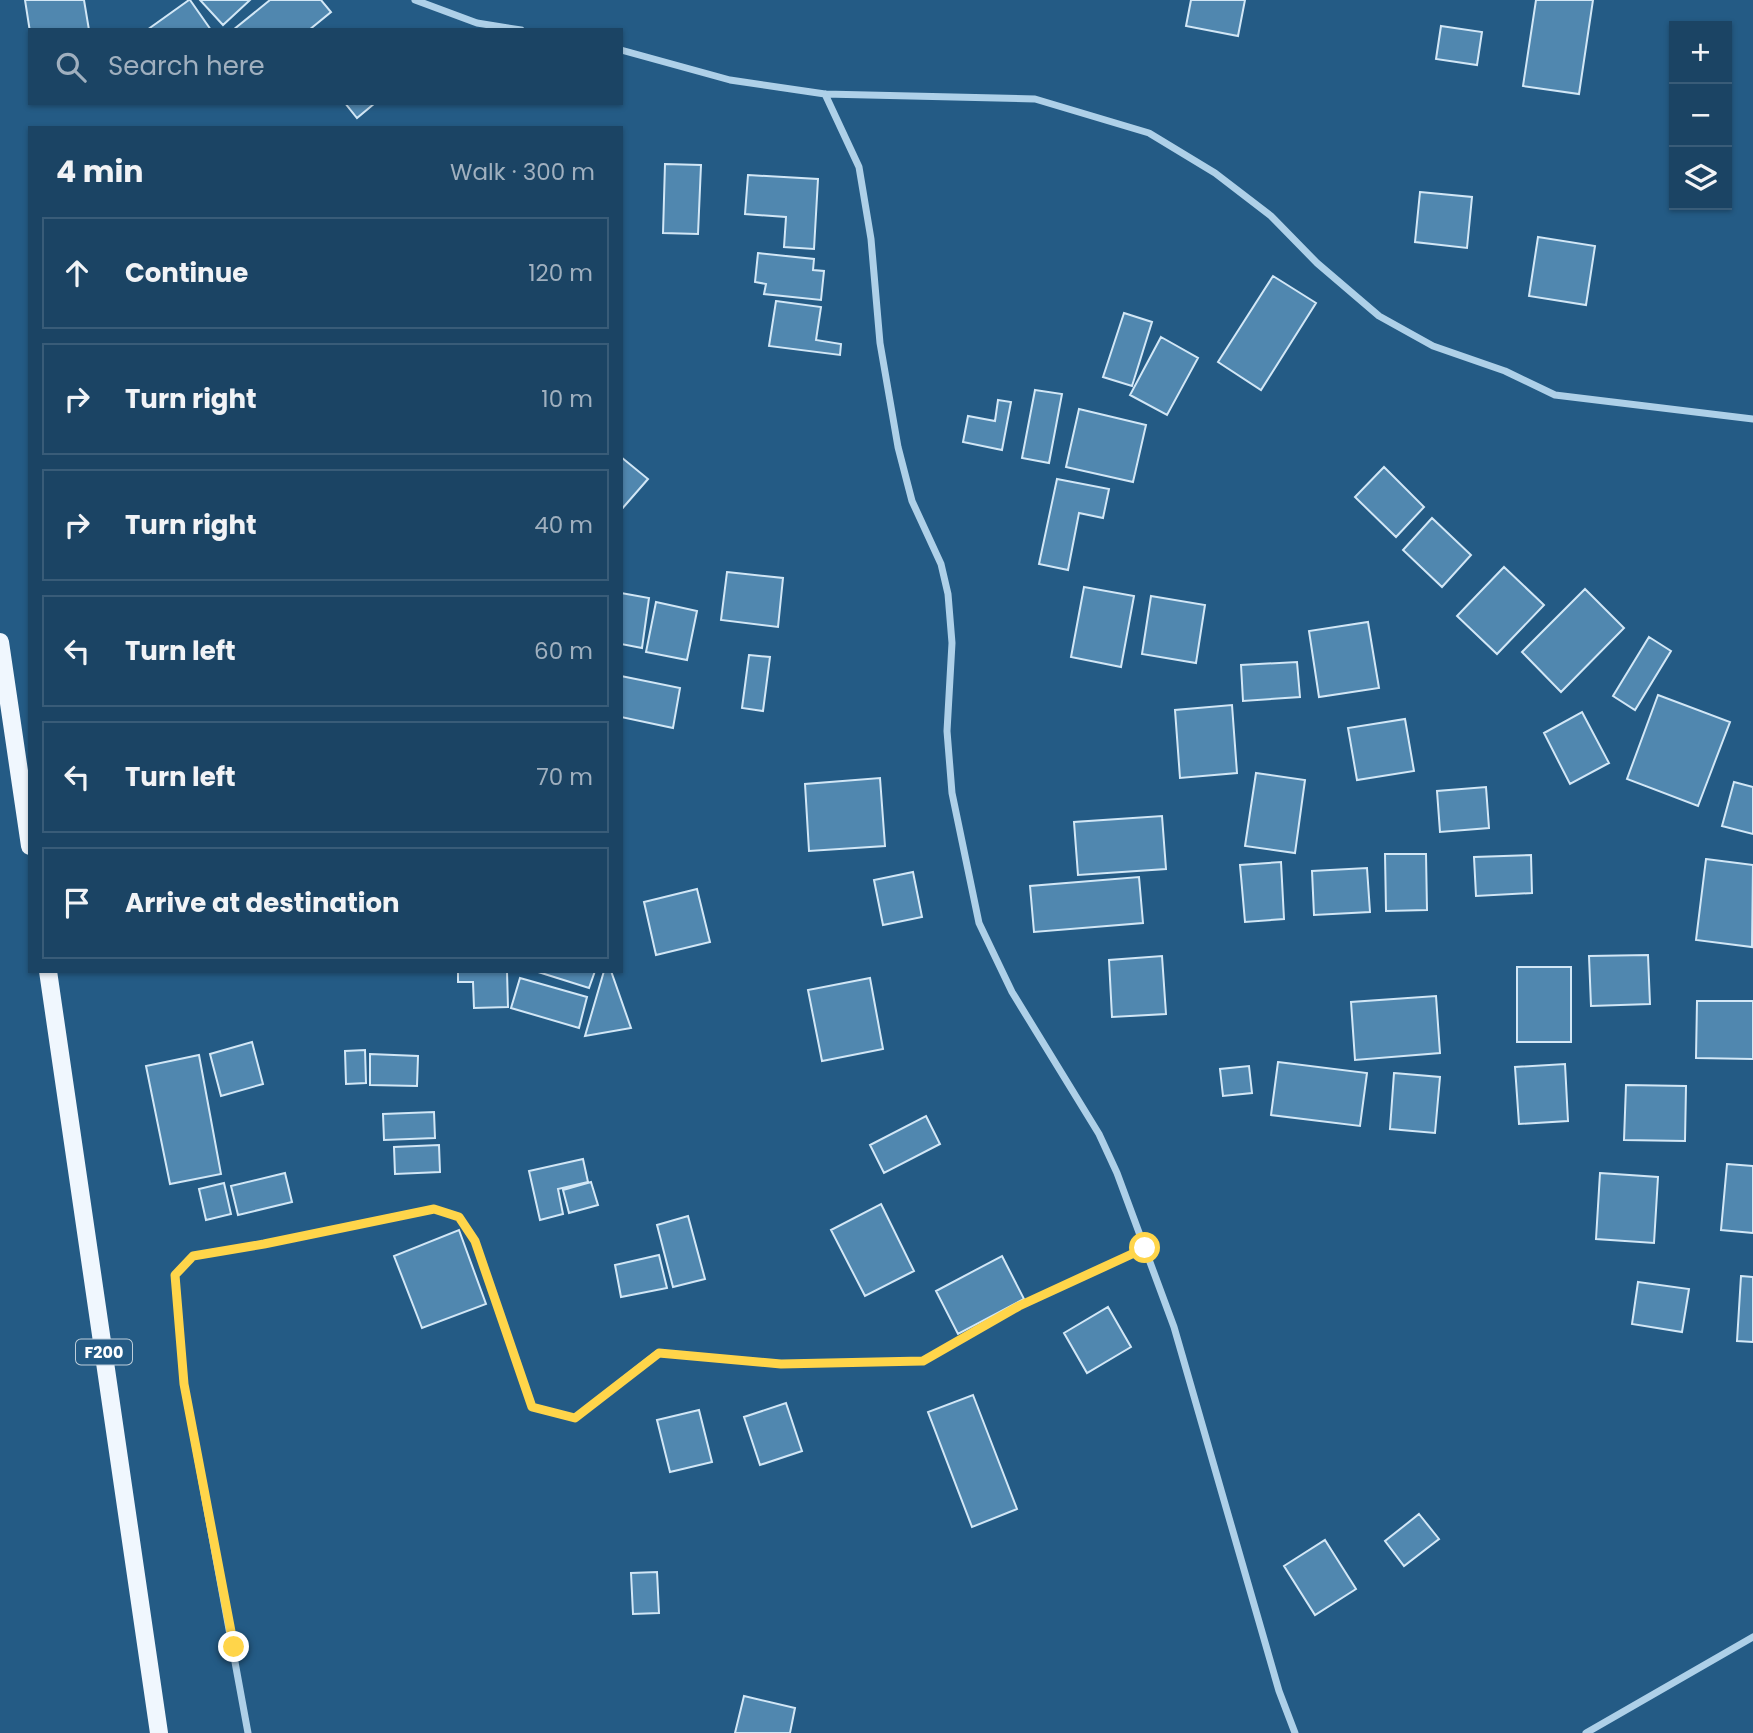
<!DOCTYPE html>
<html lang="en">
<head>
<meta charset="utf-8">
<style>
	body { margin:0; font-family:Poppins,sans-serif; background:#284e6d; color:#f1f3f6 }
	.controls { position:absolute; right:21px; top:21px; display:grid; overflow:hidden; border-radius:0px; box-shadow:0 2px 5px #0004 }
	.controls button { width:63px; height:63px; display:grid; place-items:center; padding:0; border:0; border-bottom:2px solid #395c78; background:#1b4464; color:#f1f3f6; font:35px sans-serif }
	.stop { position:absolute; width:21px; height:21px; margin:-16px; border:5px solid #ffd54a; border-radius:50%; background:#fff }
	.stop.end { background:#ffd54a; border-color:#fff; box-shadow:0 2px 7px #0008 }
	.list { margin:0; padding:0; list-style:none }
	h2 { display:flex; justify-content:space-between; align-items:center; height:91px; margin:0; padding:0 28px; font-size:30px }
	h2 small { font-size:23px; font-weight:400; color:#a0b0bf }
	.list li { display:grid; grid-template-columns:46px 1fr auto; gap:21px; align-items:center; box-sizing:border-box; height:112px; margin:0 14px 14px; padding:0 14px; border:2px solid #395c78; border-radius:0px }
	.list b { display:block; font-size:26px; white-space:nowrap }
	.list em { font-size:23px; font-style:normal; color:#a0b0bf }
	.icon { flex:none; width:38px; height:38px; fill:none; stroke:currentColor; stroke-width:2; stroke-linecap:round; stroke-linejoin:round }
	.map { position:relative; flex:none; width:1753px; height:1733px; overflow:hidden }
	.search { position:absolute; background:#1b4464; box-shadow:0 2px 5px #0004; left:28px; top:28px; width:595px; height:77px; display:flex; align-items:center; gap:18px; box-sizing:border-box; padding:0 24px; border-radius:0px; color:#a0b0bf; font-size:26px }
	.panel { position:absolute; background:#1b4464; box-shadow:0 2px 5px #0004; left:28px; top:126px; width:595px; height:847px; border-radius:0px }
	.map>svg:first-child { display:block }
</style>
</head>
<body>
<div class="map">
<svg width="1753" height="1733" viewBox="0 0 1753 1733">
	<rect width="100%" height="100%" fill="#245b85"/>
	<!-- building -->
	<path fill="#5087af" stroke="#d2e7f6" stroke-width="2" d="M 25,0 L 84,0 L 89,30 L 30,32 Z
		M 190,0 L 211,30 L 147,30 L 189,0 Z
		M 200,0 L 250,0 L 223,25 Z
		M 270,0 L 321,0 L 331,12 L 309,30 L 233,30 Z
		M 1191,0 L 1245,0 L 1238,36 L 1186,26 Z
		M 1536,0 L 1593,0 L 1579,94 L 1523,86 Z
		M 1441,26 L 1482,32 L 1477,65 L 1436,59 Z
		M 345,103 L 375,103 L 357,118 Z
		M 665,164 L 701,165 L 698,234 L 663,233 Z
		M 748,175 L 818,179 L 814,249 L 784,247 L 786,217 L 745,214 Z
		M 1420,192 L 1472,197 L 1467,248 L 1415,242 Z
		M 1538,237 L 1595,246 L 1586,305 L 1529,296 Z
		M 758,253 L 814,259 L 813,270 L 824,271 L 821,300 L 764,294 L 766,284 L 755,282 Z
		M 1273,276 L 1316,303 L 1261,390 L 1218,362 Z
		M 776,301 L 821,307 L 816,340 L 841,344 L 840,355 L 769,346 Z
		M 1124,313 L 1152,322 L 1132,386 L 1103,377 Z
		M 1161,337 L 1198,358 L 1167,415 L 1130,395 Z
		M 1035,390 L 1062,394 L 1049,463 L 1022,458 Z
		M 998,400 L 1011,402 L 1002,450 L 963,442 L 968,416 L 995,421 Z
		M 1079,409 L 1146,425 L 1133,482 L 1066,467 Z
		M 621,457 L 648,479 L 621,510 Z
		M 1384,467 L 1424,507 L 1396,537 L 1355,497 Z
		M 1057,479 L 1109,489 L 1103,518 L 1079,513 L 1068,570 L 1039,564 Z
		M 1432,518 L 1471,555 L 1442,587 L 1403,550 Z
		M 1504,567 L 1544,605 L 1497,654 L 1457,616 Z
		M 727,572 L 783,578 L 778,627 L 721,620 Z
		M 1084,587 L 1134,596 L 1121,667 L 1071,657 Z
		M 1585,589 L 1624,628 L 1561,692 L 1522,652 Z
		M 621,593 L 649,598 L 642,648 L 621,644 Z
		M 1151,596 L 1205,605 L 1196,663 L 1142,654 Z
		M 656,602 L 697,611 L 687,660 L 646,652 Z
		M 1368,622 L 1379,688 L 1319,697 L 1309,631 Z
		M 1649,637 L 1671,651 L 1635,710 L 1613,696 Z
		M 749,655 L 770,657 L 763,711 L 742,708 Z
		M 1297,662 L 1300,697 L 1243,701 L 1241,665 Z
		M 621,676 L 680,688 L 673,728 L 621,717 Z
		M 1658,695 L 1730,722 L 1698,806 L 1627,779 Z
		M 1232,705 L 1237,773 L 1180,778 L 1175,710 Z
		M 1582,712 L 1609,763 L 1570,784 L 1544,733 Z
		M 1405,719 L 1414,771 L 1357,780 L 1348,728 Z
		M 1256,773 L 1305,780 L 1295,853 L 1245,846 Z
		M 880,778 L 885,846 L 809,851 L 805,784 Z
		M 1734,782 L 1753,787 L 1753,834 L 1722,826 Z
		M 1486,787 L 1489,828 L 1440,832 L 1437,791 Z
		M 1162,816 L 1166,869 L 1078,875 L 1074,822 Z
		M 1385,854 L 1426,854 L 1427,910 L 1386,911 Z
		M 1531,855 L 1532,893 L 1476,896 L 1474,857 Z
		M 1706,859 L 1753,865 L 1752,947 L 1696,940 Z
		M 1281,862 L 1284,919 L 1245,922 L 1240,865 Z
		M 1367,868 L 1370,912 L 1314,915 L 1312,871 Z
		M 913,872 L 922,917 L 883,925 L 874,880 Z
		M 1139,877 L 1143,923 L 1034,932 L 1030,886 Z
		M 697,889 L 710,942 L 656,955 L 644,902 Z
		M 1648,955 L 1650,1004 L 1591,1006 L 1589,956 Z
		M 1162,956 L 1166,1014 L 1112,1017 L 1109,960 Z
		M 1517,967 L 1571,967 L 1571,1042 L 1517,1042 Z
		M 458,971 L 507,971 L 508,1007 L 474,1008 L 473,982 L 458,982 Z
		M 535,971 L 595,971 L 589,988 Z
		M 604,971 L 611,971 L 631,1028 L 585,1036 Z
		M 520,978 L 587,997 L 579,1028 L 511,1008 Z
		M 870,978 L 883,1049 L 822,1061 L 808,990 Z
		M 1436,996 L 1440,1053 L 1355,1060 L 1351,1002 Z
		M 1697,1001 L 1753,1001 L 1753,1059 L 1696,1058 Z
		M 252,1042 L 263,1084 L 221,1096 L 210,1054 Z
		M 365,1050 L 366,1083 L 346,1084 L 345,1051 Z
		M 370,1054 L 418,1056 L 417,1086 L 370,1085 Z
		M 199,1055 L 221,1174 L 170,1184 L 146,1066 Z
		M 1278,1062 L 1367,1073 L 1360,1126 L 1271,1115 Z
		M 1565,1064 L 1568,1121 L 1519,1124 L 1515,1067 Z
		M 1249,1066 L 1252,1093 L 1223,1096 L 1220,1069 Z
		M 1394,1073 L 1440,1077 L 1435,1133 L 1390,1129 Z
		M 1626,1085 L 1686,1086 L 1685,1141 L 1624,1140 Z
		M 434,1112 L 435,1138 L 384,1140 L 383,1114 Z
		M 926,1116 L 940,1144 L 884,1173 L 870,1145 Z
		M 439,1145 L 440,1172 L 395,1174 L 394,1147 Z
		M 583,1159 L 588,1182 L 558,1189 L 563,1214 L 540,1220 L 529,1171 Z
		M 1727,1164 L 1753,1166 L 1753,1233 L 1721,1230 Z
		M 285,1173 L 292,1202 L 238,1215 L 231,1186 Z
		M 1600,1173 L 1658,1177 L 1654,1243 L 1596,1239 Z
		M 591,1182 L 598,1205 L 569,1213 L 563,1190 Z
		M 224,1183 L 231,1214 L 206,1220 L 199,1189 Z
		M 881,1204 L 914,1271 L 865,1296 L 831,1230 Z
		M 688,1216 L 705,1279 L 673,1287 L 657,1225 Z
		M 459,1230 L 486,1304 L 422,1328 L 394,1256 Z
		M 659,1255 L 667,1288 L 621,1297 L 615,1265 Z
		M 1002,1256 L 1024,1299 L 958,1334 L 936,1291 Z
		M 1741,1276 L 1753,1277 L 1753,1342 L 1737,1341 Z
		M 1638,1282 L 1689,1289 L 1682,1332 L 1632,1324 Z
		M 1108,1307 L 1131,1347 L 1087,1373 L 1064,1333 Z
		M 973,1395 L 1017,1509 L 972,1527 L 928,1412 Z
		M 786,1403 L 802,1451 L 760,1465 L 744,1417 Z
		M 699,1410 L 712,1462 L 670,1472 L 657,1420 Z
		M 1419,1514 L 1439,1539 L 1404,1566 L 1385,1541 Z
		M 1325,1540 L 1356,1589 L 1315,1615 L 1284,1566 Z
		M 657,1572 L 659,1613 L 633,1614 L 631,1573 Z
		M 744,1696 L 795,1708 L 790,1733 L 735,1733 Z"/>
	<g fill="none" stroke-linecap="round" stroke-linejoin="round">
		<!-- street -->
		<path stroke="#aed0e8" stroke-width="7" d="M 415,0 L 477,23 L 521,30
			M 621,50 L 730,80 L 825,94 L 1035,99 L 1149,133 L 1215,173 L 1271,216 L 1317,263 L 1379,316 L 1433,346 L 1505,371 L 1555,395 L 1753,419
			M 825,94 L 859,167 L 871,239 L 880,343 L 898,447 L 912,501 L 941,564 L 948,594 L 952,643 L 947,731 L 952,793 L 979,923 L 1012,992 L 1099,1134 L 1117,1173 L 1174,1327 L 1279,1691 L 1295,1733
			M 248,1733 L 184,1384 L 175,1275 L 193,1256 L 264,1244 L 434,1209 L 459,1217 L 475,1241 L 532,1407 L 575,1418 L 658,1353 L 781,1364 L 923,1361 L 1019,1306 L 1145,1248
			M 1586,1733 L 1753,1637"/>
		<!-- primary -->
		<path stroke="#f0f7fe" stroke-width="18" d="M 0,642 L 30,846
			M 48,971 L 159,1733"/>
	</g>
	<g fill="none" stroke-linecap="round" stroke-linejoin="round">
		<!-- route -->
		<path stroke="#ffd54a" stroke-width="9" d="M 234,1647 L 184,1384 L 175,1275 L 193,1256 L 264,1244 L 434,1209 L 459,1217 L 475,1241 L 532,1407 L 575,1418 L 659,1353 L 781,1364 L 923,1361 L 1019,1306 L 1145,1248"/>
	</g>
	<g text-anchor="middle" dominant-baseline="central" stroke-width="5" stroke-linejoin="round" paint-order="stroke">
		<!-- shield labels -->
		<rect fill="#245b85" stroke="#bdceda" stroke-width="2" x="76" y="1339.5" width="56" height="25" rx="5"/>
		<g font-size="16" font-weight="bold" fill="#fff">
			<text x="104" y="1352">F200</text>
		</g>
	</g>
</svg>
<div class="controls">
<button>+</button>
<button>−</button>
<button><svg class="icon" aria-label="layers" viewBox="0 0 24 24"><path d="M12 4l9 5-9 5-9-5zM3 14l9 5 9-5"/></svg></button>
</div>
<div class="stop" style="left:1145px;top:1248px"></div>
<div class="stop end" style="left:234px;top:1647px"></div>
<div class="search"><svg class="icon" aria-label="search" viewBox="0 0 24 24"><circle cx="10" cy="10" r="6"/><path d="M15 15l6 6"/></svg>Search here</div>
<section class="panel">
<h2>4 min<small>Walk · 300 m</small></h2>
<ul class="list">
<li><svg class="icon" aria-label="ahead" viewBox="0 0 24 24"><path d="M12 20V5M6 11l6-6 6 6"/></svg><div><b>Continue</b></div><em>120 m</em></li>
<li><svg class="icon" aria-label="right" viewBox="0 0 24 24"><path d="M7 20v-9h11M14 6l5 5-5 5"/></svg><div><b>Turn right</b></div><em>10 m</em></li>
<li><svg class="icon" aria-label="right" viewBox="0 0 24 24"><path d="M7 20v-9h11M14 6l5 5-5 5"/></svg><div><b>Turn right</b></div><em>40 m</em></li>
<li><svg class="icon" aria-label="left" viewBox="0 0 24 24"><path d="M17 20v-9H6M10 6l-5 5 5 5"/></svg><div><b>Turn left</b></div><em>60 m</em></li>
<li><svg class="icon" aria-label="left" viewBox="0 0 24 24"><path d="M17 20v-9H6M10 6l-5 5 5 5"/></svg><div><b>Turn left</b></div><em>70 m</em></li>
<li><svg class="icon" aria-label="arrive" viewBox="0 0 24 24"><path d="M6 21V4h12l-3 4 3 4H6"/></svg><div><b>Arrive at destination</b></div></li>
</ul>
</section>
</div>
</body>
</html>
